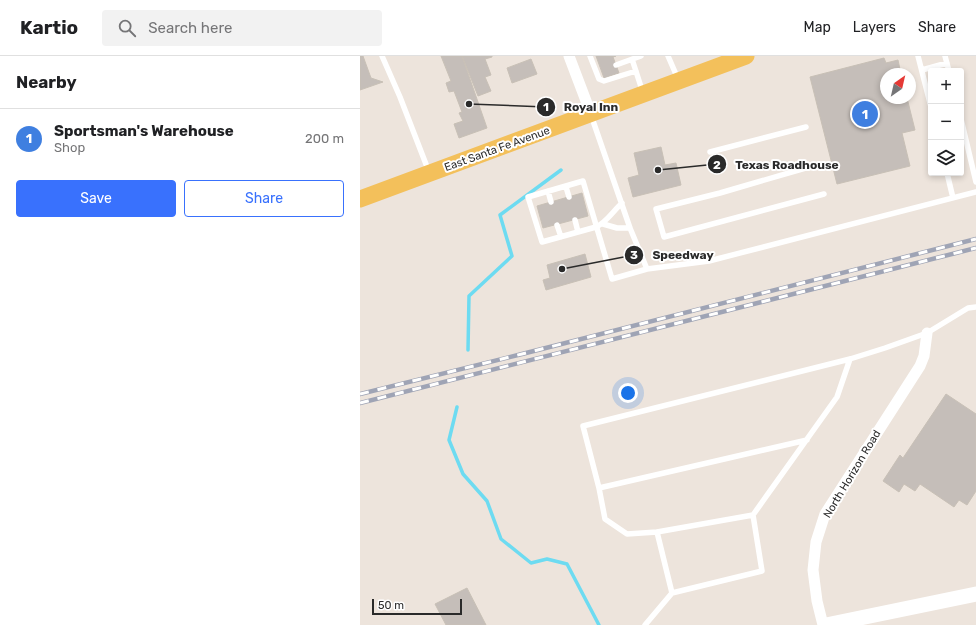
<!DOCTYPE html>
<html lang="en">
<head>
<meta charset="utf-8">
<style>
	body { margin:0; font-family:Rubik,sans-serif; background:#f2f2f2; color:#202124 }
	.controls { position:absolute; right:12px; top:12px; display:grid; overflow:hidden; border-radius:4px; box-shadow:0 2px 6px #0003 }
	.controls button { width:36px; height:36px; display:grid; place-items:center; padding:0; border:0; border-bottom:1px solid #e0e0e0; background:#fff; color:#202124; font:20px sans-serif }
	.compass { position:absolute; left:520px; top:12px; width:36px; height:36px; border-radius:50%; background:#fff; box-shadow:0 2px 6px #0003; rotate:34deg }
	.scale { position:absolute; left:12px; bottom:10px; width:90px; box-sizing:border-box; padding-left:4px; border:2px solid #2a2a2a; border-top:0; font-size:11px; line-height:14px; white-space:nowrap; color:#2a2a2a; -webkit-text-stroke:3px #fff; paint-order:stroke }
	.you { position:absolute; left:268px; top:337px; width:14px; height:14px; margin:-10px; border:3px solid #fff; border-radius:50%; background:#1a73e8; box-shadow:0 0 0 6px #1a73e833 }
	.badge { display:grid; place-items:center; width:26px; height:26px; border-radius:50%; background:#3971fd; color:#fff; font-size:13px; font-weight:700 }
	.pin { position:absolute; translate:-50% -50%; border:2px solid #fff; box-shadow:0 1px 4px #0006 }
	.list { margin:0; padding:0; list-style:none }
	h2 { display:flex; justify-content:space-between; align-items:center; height:52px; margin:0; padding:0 16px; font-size:17px }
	h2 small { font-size:13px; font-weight:400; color:#757577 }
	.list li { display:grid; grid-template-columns:26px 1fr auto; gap:12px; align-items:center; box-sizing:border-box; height:60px; padding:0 16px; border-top:1px solid #e0e0e0 }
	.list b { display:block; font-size:15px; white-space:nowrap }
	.list p { margin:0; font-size:13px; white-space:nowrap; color:#757577 }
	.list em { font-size:13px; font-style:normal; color:#757577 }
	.actions { display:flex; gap:8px; padding:12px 16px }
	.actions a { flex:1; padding:9px 0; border:1px solid #3971fd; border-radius:4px; text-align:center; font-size:14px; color:#3971fd }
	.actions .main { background:#3971fd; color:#fff }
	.icon { flex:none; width:22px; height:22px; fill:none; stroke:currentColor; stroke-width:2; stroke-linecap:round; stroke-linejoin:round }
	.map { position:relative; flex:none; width:616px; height:569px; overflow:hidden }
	header { display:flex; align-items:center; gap:24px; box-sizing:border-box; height:56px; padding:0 20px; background:#fff; border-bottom:1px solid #e0e0e0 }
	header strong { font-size:19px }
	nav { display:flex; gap:22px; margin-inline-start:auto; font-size:14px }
	.search { width:280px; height:36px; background:#f2f2f2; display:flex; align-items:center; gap:10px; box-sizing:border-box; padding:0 14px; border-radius:4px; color:#757577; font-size:15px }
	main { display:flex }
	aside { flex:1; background:#fff }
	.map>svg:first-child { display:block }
</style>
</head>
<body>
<header>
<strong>Kartio</strong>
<div class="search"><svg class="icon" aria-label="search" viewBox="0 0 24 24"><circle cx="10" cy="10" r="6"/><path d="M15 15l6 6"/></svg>Search here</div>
<nav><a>Map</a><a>Layers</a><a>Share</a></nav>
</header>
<main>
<aside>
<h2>Nearby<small></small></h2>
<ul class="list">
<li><span class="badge" style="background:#3f7fe0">1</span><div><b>Sportsman's Warehouse</b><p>Shop</p></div><em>200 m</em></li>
</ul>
<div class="actions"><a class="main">Save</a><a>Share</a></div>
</aside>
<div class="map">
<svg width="616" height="569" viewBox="0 0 616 569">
	<rect width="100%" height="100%" fill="#ede4dc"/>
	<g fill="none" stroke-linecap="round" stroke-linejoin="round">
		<!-- stream -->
		<path stroke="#6ddbf1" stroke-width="3.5" d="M 108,294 L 109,240 L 152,200 L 140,159 L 201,114
			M 97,351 L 89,384 L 103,418 L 127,445 L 141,483 L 171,507 L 187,503 L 207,508 L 239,569"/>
	</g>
	<!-- building -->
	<path fill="#c5beb9" stroke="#c8c0b6" d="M 0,0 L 3,0 L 11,22 L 23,26 L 0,34 Z
		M 81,0 L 102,0 L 127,72 L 99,82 L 94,68 L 103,65 L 99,57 L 102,56 L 94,35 L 89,36 L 86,27 L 91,25 Z
		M 102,0 L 132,0 L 132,1 L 125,3 L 131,19 L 125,21 L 131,35 L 118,40 Z
		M 236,0 L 256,0 L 253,1 L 259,17 L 244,22 Z
		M 524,2 L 526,7 L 538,4 L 541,18 L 526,18 L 526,42 L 547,42 L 555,74 L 542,77 L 550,110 L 477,128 L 450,21 Z
		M 171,3 L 177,18 L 152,27 L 147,12 Z
		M 301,91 L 305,109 L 316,107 L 321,129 L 273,141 L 268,122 L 279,119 L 274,97 Z
		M 222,137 L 228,160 L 183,172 L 177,150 Z
		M 225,198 L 231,221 L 186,234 L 183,224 L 190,222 L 187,209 Z
		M 586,338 L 616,358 L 616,435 L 607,449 L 599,444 L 594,451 L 560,428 L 555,435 L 544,428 L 539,436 L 523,425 L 540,399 L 543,402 Z
		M 107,532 L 126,569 L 86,569 L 75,548 Z"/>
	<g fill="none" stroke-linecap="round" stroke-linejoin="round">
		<!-- lane -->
		<path stroke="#fff" stroke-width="5.5" d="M 22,0 L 40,41 L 69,116
			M 230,0 L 239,23 L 244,25 L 276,15
			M 308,0 L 318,23
			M 558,0 L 571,51
			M 585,0 L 589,15
			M 272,3 L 283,37
			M 256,9 L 281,0
			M 562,14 L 587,7
			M 231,59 L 270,172 L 287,213 L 349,205 L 616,136
			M 601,63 L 616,126
			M 350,96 L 446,71
			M 456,109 L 360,137 L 296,153 L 304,181 L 464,138
			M 587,117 L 593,142
			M 206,131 L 209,141
			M 188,135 L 191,146
			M 262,147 C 253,155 247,166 236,171 L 182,186 L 168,141 L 223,125 L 252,223 L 287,213
			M 215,164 L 218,176
			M 243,168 L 257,172 L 270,172
			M 197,169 L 201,181
			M 490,303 L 477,341 L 393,459 L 297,476 L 267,478 L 245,463 L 239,432 L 223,370 L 490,303 L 525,292 L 567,277 L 608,252 L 616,251
			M 239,432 L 447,384
			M 312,537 L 402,515 L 393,459
			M 285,569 L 312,537 L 297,476"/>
		<!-- street -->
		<path stroke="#fff" stroke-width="11" d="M 209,0 L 231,58
			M 463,569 L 457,545 L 453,514 L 456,486 L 465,458 L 560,310 L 564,300 L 567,277"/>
		<!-- secondary -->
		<path stroke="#fff" stroke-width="15" d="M 466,569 L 616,538"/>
		<!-- primary -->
		<path stroke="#f3c05b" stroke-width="17" d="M 0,143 L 386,0"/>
		<defs>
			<path id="rail" d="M 0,338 L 162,298 L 616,183
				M 0,347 L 616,192"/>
		</defs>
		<!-- rail casing -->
		<use href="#rail" stroke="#9fa4b5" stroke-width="4.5"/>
		<!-- rail -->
		<use href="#rail" stroke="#fff" stroke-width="3" stroke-dasharray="9" stroke-linecap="butt"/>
	</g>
	<g text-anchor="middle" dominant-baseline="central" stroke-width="4" stroke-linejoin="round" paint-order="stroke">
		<!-- street labels -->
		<g font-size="11" fill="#2a2a2a" stroke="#fff">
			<text transform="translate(137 93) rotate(-20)">East Santa Fe Avenue</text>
			<text transform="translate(492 418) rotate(-59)">North Horizon Road</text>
		</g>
	</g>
	<!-- callouts -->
	<path fill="none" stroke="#2a2a2a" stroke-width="1.5" d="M109 48L186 51M298 114L357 108M202 213L274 199"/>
	<g fill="#2a2a2a" stroke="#fff" stroke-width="1.5">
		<circle cx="109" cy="48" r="4"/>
		<circle cx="298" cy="114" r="4"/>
		<circle cx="202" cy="213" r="4"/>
		<circle cx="186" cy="51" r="10"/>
		<circle cx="357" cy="108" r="10"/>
		<circle cx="274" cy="199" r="10"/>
	</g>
	<g font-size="12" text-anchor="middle" font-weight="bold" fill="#fff">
		<text x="186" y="55">1</text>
		<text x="357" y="113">2</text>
		<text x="274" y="203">3</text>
	</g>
	<g font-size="12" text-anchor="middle" font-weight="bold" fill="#2a2a2a" stroke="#fff" stroke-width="4" stroke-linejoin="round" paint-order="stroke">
		<text x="231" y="55">Royal Inn</text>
		<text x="427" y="113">Texas Roadhouse</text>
		<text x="323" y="203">Speedway</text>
	</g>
</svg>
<div class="controls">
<button>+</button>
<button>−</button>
<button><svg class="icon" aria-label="layers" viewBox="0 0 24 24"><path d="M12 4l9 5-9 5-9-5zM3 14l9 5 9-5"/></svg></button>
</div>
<svg class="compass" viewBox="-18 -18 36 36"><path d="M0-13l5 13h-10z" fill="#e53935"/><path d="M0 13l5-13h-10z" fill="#757577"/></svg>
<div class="scale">50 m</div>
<div class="you"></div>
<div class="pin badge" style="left:505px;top:58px;background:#3f7fe0">1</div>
</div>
</main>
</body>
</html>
